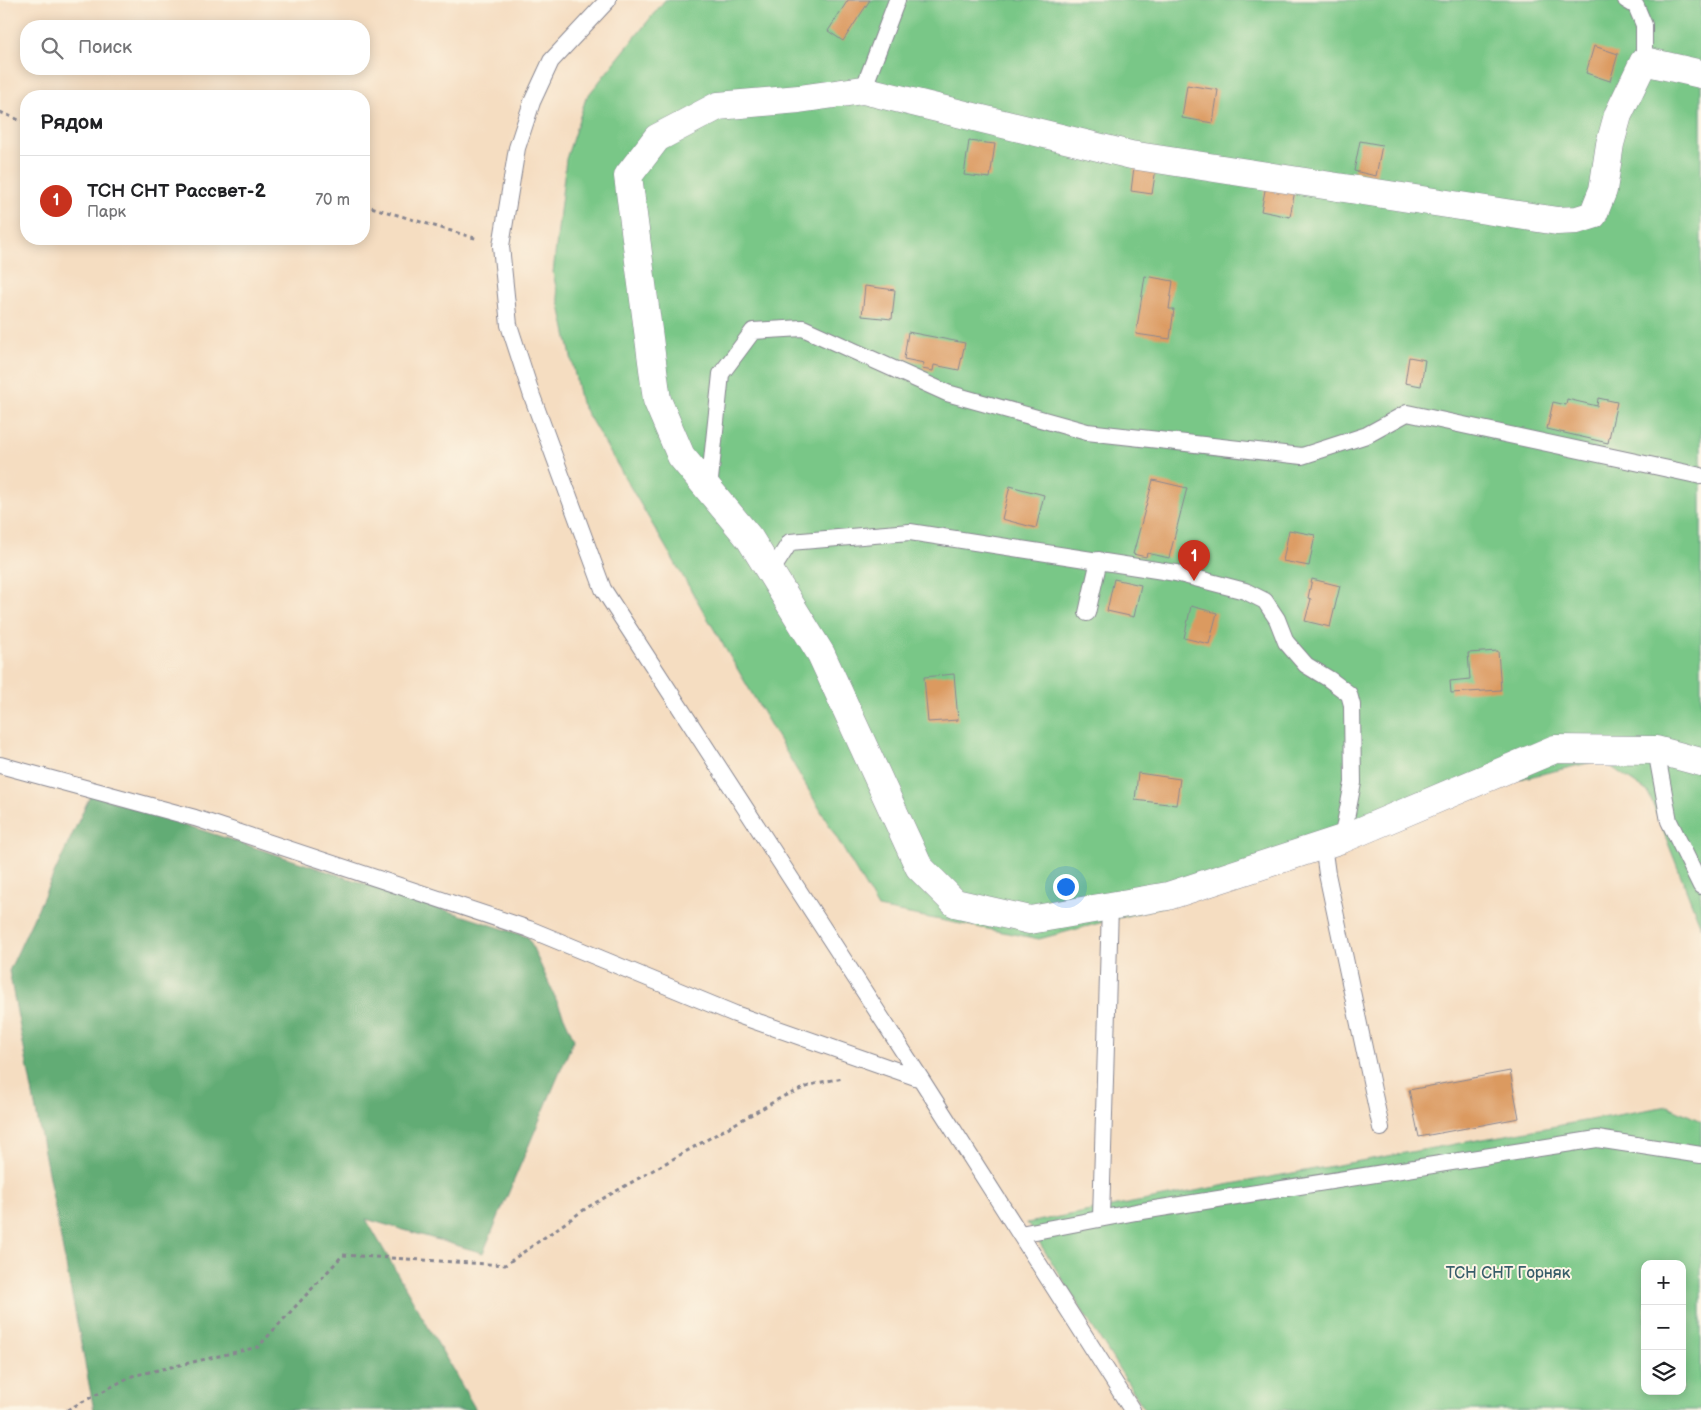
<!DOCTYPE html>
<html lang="ru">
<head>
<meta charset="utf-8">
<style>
	body { margin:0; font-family:"Balsamiq Sans",sans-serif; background:#f6f6f6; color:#202124 }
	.controls { position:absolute; right:15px; bottom:15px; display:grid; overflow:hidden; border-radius:10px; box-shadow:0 2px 12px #0003 }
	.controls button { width:45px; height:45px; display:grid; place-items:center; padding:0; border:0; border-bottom:1px solid #e0e0e0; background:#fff; color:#202124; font:25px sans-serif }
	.you { position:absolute; left:1065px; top:886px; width:18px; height:18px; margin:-12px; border:4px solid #fff; border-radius:50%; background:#1a73e8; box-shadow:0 0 0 8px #1a73e833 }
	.badge { display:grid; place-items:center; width:32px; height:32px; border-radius:50%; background:#c8321e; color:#fff; font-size:16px; font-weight:700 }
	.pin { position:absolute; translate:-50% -41px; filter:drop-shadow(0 1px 2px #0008) }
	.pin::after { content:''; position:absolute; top:26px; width:18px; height:15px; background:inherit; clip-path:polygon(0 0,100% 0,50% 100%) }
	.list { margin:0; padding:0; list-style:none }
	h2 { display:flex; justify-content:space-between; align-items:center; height:65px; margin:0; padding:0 20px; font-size:21px }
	h2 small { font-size:16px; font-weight:400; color:#757577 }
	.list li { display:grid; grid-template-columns:32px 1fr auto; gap:15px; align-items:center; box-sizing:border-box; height:90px; padding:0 20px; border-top:1px solid #e0e0e0 }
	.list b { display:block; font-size:19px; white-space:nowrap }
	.list p { margin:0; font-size:16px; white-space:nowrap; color:#757577 }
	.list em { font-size:16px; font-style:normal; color:#757577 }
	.icon { flex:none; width:28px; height:28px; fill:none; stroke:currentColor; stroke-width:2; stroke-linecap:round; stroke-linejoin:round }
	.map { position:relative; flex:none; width:1701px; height:1410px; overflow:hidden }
	.search { position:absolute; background:#fff; box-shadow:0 2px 12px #0003; left:20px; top:20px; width:350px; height:55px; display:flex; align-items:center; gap:12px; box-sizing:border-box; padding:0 18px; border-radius:20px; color:#757577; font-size:19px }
	.panel { position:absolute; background:#fff; box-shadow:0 2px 12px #0003; left:20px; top:90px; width:350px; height:155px; border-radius:20px }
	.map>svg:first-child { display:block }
</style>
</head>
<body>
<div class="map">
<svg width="1701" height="1410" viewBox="0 0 1701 1410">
	<rect width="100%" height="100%" fill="#fcf5e5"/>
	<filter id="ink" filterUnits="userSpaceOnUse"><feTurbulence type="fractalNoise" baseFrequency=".02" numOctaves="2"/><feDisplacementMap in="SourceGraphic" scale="10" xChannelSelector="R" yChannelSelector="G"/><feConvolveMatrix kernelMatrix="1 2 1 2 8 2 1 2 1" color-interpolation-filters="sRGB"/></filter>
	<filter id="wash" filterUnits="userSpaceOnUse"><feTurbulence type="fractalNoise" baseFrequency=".0096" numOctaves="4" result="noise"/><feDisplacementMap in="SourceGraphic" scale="20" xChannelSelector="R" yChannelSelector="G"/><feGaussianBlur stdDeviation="1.12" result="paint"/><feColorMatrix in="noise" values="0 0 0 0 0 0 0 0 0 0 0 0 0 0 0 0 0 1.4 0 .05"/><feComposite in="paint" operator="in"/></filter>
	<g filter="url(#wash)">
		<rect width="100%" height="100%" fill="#f5ddc1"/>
		<!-- green -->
		<path fill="#79c787" stroke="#4a7b72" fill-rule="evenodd" d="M 665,0 L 1701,0 L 1701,927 L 1648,792 L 1601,760 L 1507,782 L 1183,901 L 1039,939 L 878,908 L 581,403 L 553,273 L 566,159 L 586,98 Z
			M 1668,1106 L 1701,1121 L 1701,1410 L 1145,1410 L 1027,1223 L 1237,1183 ZM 1645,1264 L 1682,1264 L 1682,1391 L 1645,1391 Z"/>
		<!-- forest -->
		<path fill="#62ac74" stroke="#3e6e69" d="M 91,794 L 528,937 L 574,1039 L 483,1253 L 366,1219 L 476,1410 L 94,1410 L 9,971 Z"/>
		<g id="blocks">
			<!-- building -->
			<path fill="#db9a61" d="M 848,0 L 870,0 L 843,41 L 828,31 Z
				M 1594,46 L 1618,54 L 1610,81 L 1586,73 Z
				M 1187,85 L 1218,90 L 1213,123 L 1182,118 Z
				M 969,141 L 995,144 L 990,178 L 964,175 Z
				M 1360,141 L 1382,145 L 1376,176 L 1354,171 Z
				M 1135,159 L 1157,162 L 1152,194 L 1131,191 Z
				M 1267,180 L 1296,185 L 1290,217 L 1261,211 Z
				M 1145,276 L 1173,281 L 1169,309 L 1174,309 L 1170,339 L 1136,334 Z
				M 865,286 L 895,290 L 892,319 L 862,316 Z
				M 908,332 L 965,343 L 959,370 L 934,365 L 933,371 L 922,369 L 924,363 L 904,359 Z
				M 1409,357 L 1425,360 L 1421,386 L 1405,383 Z
				M 1598,398 L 1617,402 L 1608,443 L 1547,429 L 1553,402 L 1566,405 L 1567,399 L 1597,406 Z
				M 1153,480 L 1187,488 L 1169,558 L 1147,553 L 1146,557 L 1133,554 Z
				M 1010,486 L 1044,495 L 1036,528 L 1002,519 Z
				M 1289,530 L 1315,535 L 1309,566 L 1283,561 Z
				M 1114,579 L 1141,585 L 1134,617 L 1107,611 Z
				M 1312,579 L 1340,586 L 1330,627 L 1305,621 L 1311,599 L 1308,598 Z
				M 1191,606 L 1217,613 L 1209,644 L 1184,638 Z
				M 1498,651 L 1501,690 L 1451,693 L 1450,681 L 1470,679 L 1468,653 Z
				M 954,674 L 958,720 L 928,722 L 924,677 Z
				M 1138,773 L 1180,779 L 1176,805 L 1135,800 Z
				M 1510,1071 L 1519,1118 L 1419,1137 L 1409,1090 Z"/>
		</g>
	</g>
	<g filter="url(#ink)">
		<use href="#blocks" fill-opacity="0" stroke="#888690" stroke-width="1"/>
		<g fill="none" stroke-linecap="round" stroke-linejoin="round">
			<defs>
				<path id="service" d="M 608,0 L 551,61 L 532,102 L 517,148 L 501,246 L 509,325 L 532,396 L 603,589 L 921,1079 L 1132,1410
					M 1626,0 L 1636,6 L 1644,25 L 1644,61
					M 863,90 L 897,0
					M 709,489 L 721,374 L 753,331 L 803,328 L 947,393 L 1087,432 L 1302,456 L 1367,435 L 1407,413 L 1701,476
					M 771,572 L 790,542 L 910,532 L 1176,573 L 1245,591 L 1265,601 L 1277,619 L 1286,642 L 1306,665 L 1329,679 L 1349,694 L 1352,705 L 1353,783 L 1342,839
					M 1087,613 L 1099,560
					M 1656,750 L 1669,821 L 1701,886
					M 0,765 L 195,818 L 529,929 L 735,1014 L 921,1079
					M 1323,845 L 1327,874 L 1381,1128
					M 1101,1218 L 1110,906
					M 1020,1234 L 1136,1212 L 1597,1139 L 1701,1155"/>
				<path id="minor" d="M 1701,74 L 1644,61 L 1618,115 L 1610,144 L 1603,190 L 1593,215 L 1577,220 L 1557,221 L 1131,155 L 863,90 L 799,99 L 718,106 L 657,138 L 628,176 L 657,400 L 681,456 L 750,539 L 821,654 L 919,867 L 955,903 L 1030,920 L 1168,896 L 1342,839 L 1555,749 L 1656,750 L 1701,762"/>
			</defs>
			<!-- service casing -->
			<use href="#service" stroke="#888690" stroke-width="18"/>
			<!-- minor casing -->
			<use href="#minor" stroke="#888690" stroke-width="29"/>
			<!-- path -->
			<path stroke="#888690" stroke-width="3" stroke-dasharray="4 4" stroke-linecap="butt" d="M 0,112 L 26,123
				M 364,205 L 478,239
				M 67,1410 L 132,1376 L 258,1347 L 343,1255 L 505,1265 L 588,1207 L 784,1096 L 817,1083 L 843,1078"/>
			<!-- service -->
			<use href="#service" stroke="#fff" stroke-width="16"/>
			<!-- minor -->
			<use href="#minor" stroke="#fff" stroke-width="28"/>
		</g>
	</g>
	<g text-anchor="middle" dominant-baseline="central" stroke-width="4" stroke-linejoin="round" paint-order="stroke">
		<!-- park labels -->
		<g font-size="16" fill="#375d6a" stroke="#fcf5e5">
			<text x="1508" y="1273">ТСН СНТ Горняк</text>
		</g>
	</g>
</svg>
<div class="controls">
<button>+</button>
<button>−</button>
<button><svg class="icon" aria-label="layers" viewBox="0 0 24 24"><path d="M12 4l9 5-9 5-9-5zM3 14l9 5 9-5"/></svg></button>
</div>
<div class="you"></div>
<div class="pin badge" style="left:1194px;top:581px">1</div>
<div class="search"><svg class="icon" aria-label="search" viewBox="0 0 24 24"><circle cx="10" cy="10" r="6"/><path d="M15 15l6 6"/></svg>Поиск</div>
<section class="panel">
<h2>Рядом<small></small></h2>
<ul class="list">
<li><span class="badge">1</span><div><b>ТСН СНТ Рассвет-2</b><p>Парк</p></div><em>70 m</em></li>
</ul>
</section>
</div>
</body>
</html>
